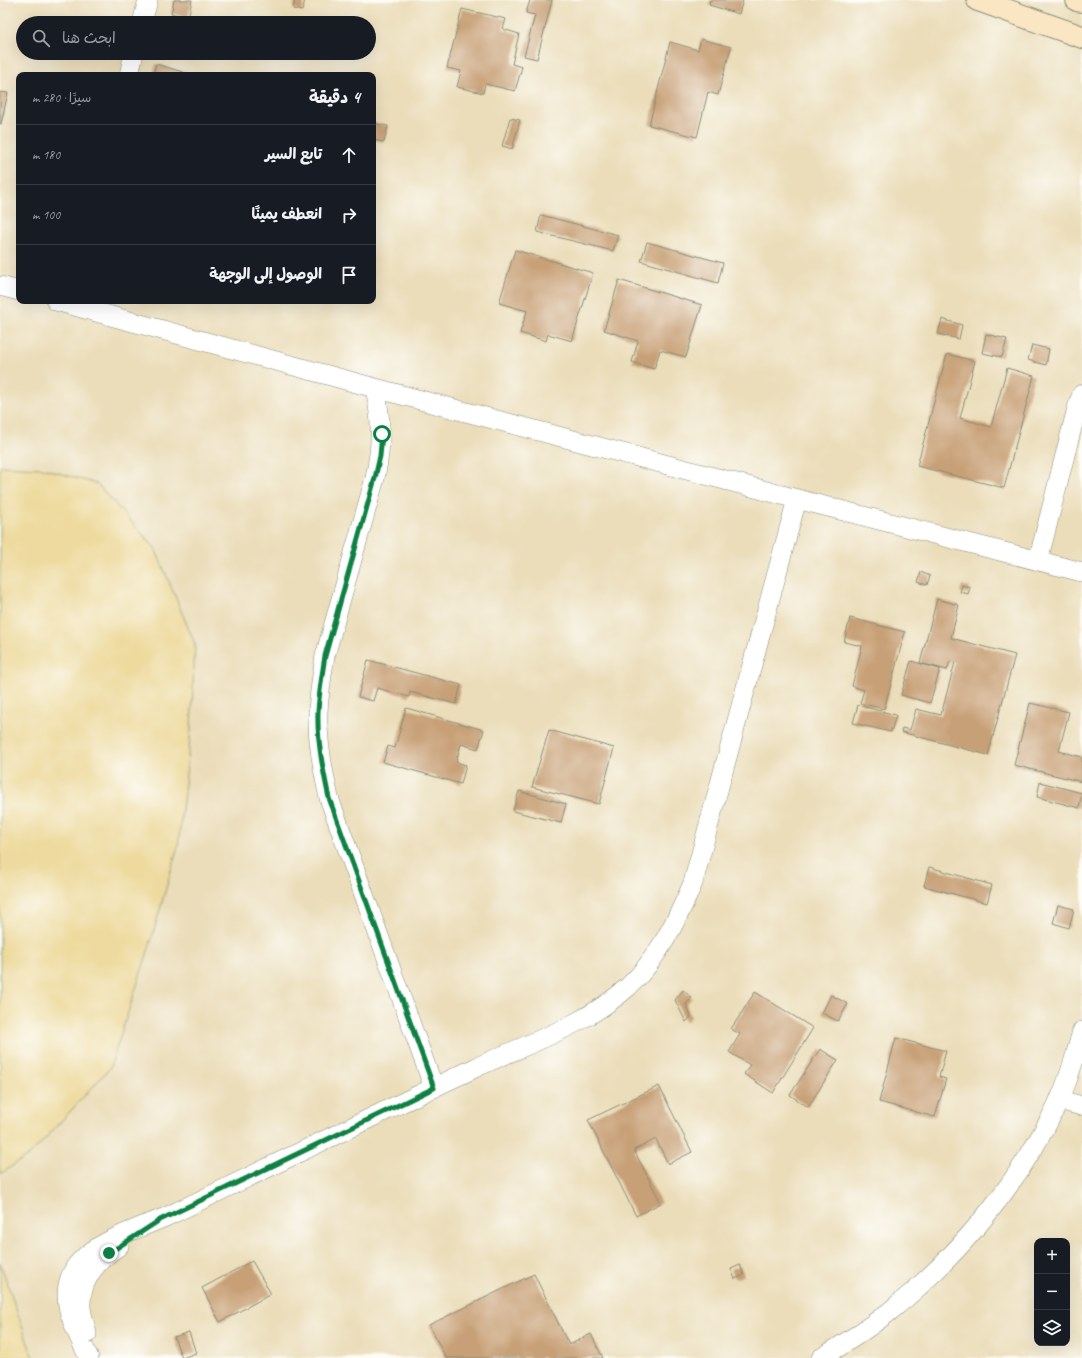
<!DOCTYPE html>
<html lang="ar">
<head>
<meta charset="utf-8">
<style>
	body { margin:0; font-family:Caveat,"Playpen Sans Arabic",sans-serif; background:#242831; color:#f1f3f6; direction:rtl }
	.controls { position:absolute; right:12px; bottom:12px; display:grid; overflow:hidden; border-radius:8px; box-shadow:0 4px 16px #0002 }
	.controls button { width:36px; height:36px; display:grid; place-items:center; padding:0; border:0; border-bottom:1px solid #363941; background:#171b24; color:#f1f3f6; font:20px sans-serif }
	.stop { position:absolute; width:12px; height:12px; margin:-9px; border:3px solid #0b8043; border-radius:50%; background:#fff }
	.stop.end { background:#0b8043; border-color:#fff; box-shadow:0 1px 4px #0008 }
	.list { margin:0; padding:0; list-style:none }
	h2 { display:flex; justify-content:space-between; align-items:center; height:52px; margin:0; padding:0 16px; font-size:17px }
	h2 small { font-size:13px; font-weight:400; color:#9ea1a6 }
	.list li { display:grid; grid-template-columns:26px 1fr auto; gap:12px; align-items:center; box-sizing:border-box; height:60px; padding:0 16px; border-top:1px solid #363941 }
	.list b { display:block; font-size:15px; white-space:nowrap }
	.list em { font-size:13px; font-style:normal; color:#9ea1a6 }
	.icon { flex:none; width:22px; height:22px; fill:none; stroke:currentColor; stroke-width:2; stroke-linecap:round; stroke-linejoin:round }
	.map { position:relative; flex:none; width:1082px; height:1358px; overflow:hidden; direction:ltr }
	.search { position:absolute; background:#171b24; box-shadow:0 4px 16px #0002; left:16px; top:16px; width:360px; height:44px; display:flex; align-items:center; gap:10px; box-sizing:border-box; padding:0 14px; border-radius:22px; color:#9ea1a6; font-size:15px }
	.panel { position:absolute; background:#171b24; box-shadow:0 4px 16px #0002; left:16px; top:72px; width:360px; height:232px; border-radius:8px; direction:rtl }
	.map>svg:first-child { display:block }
</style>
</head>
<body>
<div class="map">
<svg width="1082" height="1358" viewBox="0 0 1082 1358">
	<rect width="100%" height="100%" fill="#fdfcf7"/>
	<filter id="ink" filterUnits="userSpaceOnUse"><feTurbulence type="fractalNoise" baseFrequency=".025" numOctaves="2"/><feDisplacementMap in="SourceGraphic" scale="8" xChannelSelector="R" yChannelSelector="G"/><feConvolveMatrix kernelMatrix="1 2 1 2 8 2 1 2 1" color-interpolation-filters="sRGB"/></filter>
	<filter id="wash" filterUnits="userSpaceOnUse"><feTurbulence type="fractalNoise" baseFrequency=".012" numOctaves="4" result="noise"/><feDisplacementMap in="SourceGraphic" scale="16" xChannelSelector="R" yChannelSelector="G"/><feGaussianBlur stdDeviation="0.9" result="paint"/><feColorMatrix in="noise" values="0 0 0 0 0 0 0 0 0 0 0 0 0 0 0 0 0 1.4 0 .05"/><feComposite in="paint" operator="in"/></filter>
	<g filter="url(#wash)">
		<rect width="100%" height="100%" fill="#ebddb9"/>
		<!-- sand -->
		<path fill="#eeda9e" stroke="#868c69" d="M 0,466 L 42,468 L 97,484 L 155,548 L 195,644 L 191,730 L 178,846 L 149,948 L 110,1068 L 31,1154 L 0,1174 Z
			M 0,1262 L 33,1358 L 0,1358 Z"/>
		<g id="blocks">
			<!-- building -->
			<path fill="#c8a077" d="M 174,0 L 192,0 L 188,18 L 171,13 Z
				M 295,0 L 305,0 L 302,11 L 293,9 Z
				M 530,0 L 552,0 L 537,59 L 524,56 L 535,15 L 526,13 Z
				M 710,0 L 743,0 L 739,14 L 709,5 Z
				M 462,9 L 506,19 L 503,29 L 519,34 L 512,64 L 522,67 L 515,91 L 485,84 L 483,93 L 457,87 L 461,71 L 447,68 Z
				M 701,39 L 731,47 L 718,95 L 708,92 L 697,137 L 649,125 L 670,42 L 698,50 Z
				M 156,64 L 193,75 L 153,75 Z
				M 0,92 L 8,93 L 1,124 L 0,124 Z
				M 510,118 L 520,120 L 512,149 L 502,146 Z
				M 373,123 L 388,126 L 384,142 L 373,140 Z
				M 541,215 L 618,235 L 613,251 L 537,232 Z
				M 647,242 L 723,263 L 718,283 L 641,261 Z
				M 515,250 L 593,273 L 572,341 L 548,334 L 546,341 L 520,333 L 527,311 L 499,303 Z
				M 619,280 L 702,305 L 686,357 L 660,350 L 654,369 L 632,362 L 638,341 L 604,330 Z
				M 942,319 L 962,325 L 959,339 L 938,334 Z
				M 986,334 L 1007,339 L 1002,357 L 982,353 Z
				M 1032,345 L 1049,349 L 1046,365 L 1028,360 Z
				M 947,354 L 975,361 L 960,418 L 991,427 L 1007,368 L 1034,376 L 1004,488 L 917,466 Z
				M 921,572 L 930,576 L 927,585 L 918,582 Z
				M 962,585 L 970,587 L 968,594 L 960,592 Z
				M 937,599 L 959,605 L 951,638 L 1015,655 L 988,755 L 901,732 L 902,728 L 910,730 L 916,709 L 941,715 L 955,662 L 950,661 L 947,670 L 920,663 Z
				M 850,618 L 905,632 L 884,709 L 860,703 L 864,690 L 852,686 L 862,646 L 844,642 Z
				M 368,660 L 461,685 L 456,704 L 410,692 L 409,697 L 377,688 L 373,701 L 358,697 Z
				M 911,661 L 940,669 L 930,703 L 901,695 Z
				M 1030,703 L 1069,712 L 1059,751 L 1082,757 L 1082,782 L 1014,765 Z
				M 858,705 L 896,715 L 891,732 L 853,723 Z
				M 406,708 L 484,730 L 478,749 L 461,744 L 456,762 L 466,765 L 461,784 L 383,762 L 388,746 L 395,748 Z
				M 549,730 L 614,748 L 599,804 L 532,787 Z
				M 1040,782 L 1082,793 L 1079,808 L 1037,797 Z
				M 519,791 L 566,804 L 561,823 L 513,811 Z
				M 929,867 L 992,885 L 987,903 L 924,886 Z
				M 1058,905 L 1074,909 L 1069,928 L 1053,923 Z
				M 683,990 L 692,998 L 686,1004 L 691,1017 L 686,1022 L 675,1000 Z
				M 755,992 L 813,1028 L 773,1093 L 744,1074 L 750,1065 L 729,1052 L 740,1034 L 731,1029 Z
				M 831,995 L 848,1004 L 838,1021 L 822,1013 Z
				M 896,1038 L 946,1051 L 939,1077 L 946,1079 L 935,1117 L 879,1102 Z
				M 820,1049 L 838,1060 L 808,1107 L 790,1095 Z
				M 659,1086 L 692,1152 L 668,1164 L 656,1139 L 634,1150 L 661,1203 L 636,1216 L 588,1120 Z
				M 252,1261 L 271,1294 L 220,1322 L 202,1288 Z
				M 740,1265 L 744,1275 L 735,1279 L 731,1269 Z
				M 534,1274 L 569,1345 L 591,1334 L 603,1358 L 446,1358 L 429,1325 Z
				M 189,1332 L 196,1353 L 182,1358 L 174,1337 Z"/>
		</g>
	</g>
	<g filter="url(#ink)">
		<use href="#blocks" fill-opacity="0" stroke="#858d76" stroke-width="1"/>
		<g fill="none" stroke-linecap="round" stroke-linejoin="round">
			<defs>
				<path id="street" d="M 142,23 L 148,0
					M 129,75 L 134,53
					M 0,286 L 19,291
					M 56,301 L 375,388 L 797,499 L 1082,572
					M 375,388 C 382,422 382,444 375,478 L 325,656 C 322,675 319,693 318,712 C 317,741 323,770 329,798 L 434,1088
					M 1038,561 L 1077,408 L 1082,394
					M 1059,1100 L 1082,1106
					M 87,1334 C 85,1325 82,1316 81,1307 C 80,1279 97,1260 119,1246
					M 89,1358 C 77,1331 57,1301 73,1271 C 87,1243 142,1228 170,1215 C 272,1166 373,1116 475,1068 C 528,1043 583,1027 628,987 C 658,959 677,920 693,883 L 797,499
					M 821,1358 C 844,1344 867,1329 889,1312 C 959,1256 1020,1182 1059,1101 C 1069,1079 1076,1054 1082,1031"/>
				<path id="secondary" d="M 978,0 L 1082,37
					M 1077,0 L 1082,1"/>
			</defs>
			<!-- street casing -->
			<use href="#street" stroke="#858d76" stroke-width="20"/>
			<!-- secondary casing -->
			<use href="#secondary" stroke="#858d76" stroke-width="24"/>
			<!-- street -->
			<use href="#street" stroke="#fff" stroke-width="19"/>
			<!-- secondary -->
			<use href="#secondary" stroke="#fbe6c4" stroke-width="22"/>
		</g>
	</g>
	<g fill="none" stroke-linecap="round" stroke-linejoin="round" filter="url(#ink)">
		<!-- route -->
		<path stroke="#0b8043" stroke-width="5" d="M 109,1253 L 160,1220 L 434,1088 L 329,798 C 323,770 317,741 318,712 C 319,693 322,675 325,656 L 375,478 L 380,456 L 382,434"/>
	</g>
</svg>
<div class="controls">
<button>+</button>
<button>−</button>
<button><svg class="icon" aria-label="layers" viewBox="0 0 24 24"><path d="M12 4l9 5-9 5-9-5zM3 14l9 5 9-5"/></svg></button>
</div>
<div class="stop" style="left:382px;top:434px"></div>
<div class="stop end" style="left:109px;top:1253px"></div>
<div class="search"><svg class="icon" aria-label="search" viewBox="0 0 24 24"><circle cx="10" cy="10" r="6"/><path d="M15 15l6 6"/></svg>ابحث هنا</div>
<section class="panel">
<h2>4 دقيقة<small>سيرًا · 280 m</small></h2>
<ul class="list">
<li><svg class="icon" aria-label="ahead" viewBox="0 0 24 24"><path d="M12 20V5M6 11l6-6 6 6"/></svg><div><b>تابع السير</b></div><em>180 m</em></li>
<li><svg class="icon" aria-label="right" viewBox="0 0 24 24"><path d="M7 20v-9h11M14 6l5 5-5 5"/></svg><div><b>انعطف يمينًا</b></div><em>100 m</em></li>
<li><svg class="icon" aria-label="arrive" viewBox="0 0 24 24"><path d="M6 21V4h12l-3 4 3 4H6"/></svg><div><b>الوصول إلى الوجهة</b></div></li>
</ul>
</section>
</div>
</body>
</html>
